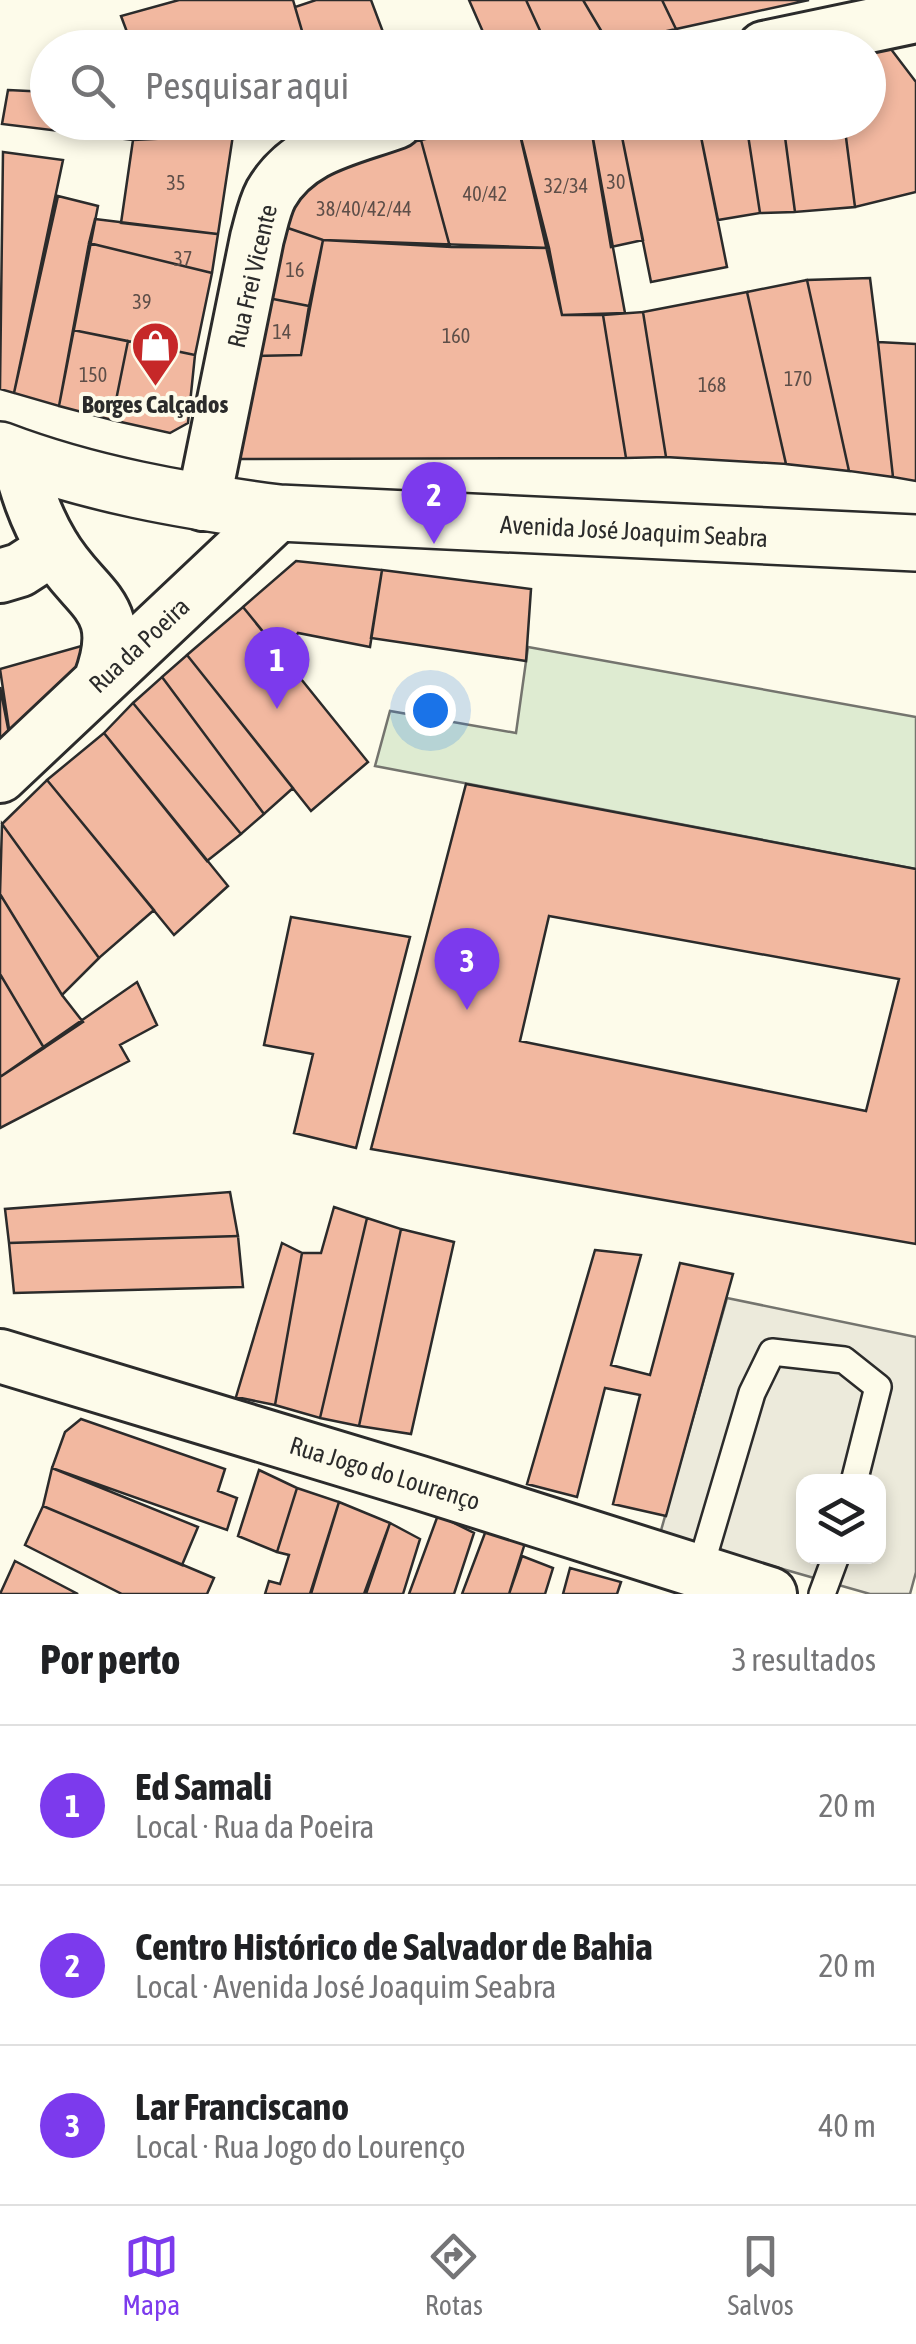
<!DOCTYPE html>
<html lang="pt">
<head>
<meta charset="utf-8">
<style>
	body { margin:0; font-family:"Asap Condensed",sans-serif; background:#f6f6f6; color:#202124 }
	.controls { position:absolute; right:30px; bottom:30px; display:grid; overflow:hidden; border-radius:20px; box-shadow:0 5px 15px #0003 }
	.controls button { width:90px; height:90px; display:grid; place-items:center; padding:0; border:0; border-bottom:2px solid #e0e0e0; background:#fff; color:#202124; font:50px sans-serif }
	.you { position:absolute; left:430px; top:710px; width:35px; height:35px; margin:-25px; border:8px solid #fff; border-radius:50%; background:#1a73e8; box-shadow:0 0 0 15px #1a73e833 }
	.badge { display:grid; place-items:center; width:65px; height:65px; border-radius:50%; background:#7c3aed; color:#fff; font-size:32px; font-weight:700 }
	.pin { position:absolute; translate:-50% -82px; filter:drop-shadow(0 2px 5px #0008) }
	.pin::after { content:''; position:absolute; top:52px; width:35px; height:30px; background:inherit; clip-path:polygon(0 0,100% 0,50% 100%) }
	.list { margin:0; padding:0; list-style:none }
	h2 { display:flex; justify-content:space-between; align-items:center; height:130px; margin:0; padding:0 40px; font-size:42px }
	h2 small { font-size:32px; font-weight:400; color:#757577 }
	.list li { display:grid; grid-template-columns:65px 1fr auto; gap:30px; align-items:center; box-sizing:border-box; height:160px; padding:0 40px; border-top:2px solid #e0e0e0 }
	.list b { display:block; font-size:38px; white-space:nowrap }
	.list p { margin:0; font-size:32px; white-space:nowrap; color:#757577 }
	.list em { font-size:32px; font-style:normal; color:#757577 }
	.icon { flex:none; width:55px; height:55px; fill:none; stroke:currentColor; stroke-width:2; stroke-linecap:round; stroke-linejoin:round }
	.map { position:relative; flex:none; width:916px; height:1594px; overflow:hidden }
	.search { position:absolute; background:#fff; box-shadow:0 5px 15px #0003; left:30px; right:30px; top:30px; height:110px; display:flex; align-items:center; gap:25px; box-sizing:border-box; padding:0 35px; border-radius:55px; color:#757577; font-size:38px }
	.sheet { height:610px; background:#fff }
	nav { display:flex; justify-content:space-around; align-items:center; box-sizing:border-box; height:140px; border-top:2px solid #e0e0e0; background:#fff; font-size:28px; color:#757577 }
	nav a { display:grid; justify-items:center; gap:5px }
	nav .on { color:#7c3aed }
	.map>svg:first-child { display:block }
</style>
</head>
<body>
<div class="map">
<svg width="916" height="1594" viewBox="0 0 916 1594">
	<rect width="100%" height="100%" fill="#fdfbea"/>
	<!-- green -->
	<path fill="#deebd1" stroke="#74746e" stroke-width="2.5" d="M 528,647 L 916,717 L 916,869 L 375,766 L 390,711 L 516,733 Z"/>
	<!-- parking -->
	<path fill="#eceadb" stroke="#74746e" stroke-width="2.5" fill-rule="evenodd" d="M 727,1298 L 916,1337 L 916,1572 L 910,1594 L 870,1594 L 660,1534 ZM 804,1482 L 878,1482 L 878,1556 L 804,1556 Z"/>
	<!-- building -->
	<path fill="#f2b8a0" stroke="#2b2b2b" stroke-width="2.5" fill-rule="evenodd" d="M 179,0 L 293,0 L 307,48 L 133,48 L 121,16 Z
		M 316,0 L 371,0 L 389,48 L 307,48 L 295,7 Z
		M 469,0 L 526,0 L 548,48 L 490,48 Z
		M 526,0 L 583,0 L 609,44 L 598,48 L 548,48 Z
		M 583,0 L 662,0 L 676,29 L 609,44 Z
		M 662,0 L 809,0 L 676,29 Z
		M 881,36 L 916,82 L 916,192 L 855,207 L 844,122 L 868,122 L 868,48 Z
		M 8,90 L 48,92 L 48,122 L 277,122 L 233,135 L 133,140 L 2,124 Z
		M 499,122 L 517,122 L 549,248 L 450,247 L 421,140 Z
		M 517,122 L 590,122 L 625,313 L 562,315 Z
		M 590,122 L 619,122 L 643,240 L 611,247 Z
		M 619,122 L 698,122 L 727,267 L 651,282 Z
		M 698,122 L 746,122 L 760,213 L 718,220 Z
		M 746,122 L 783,122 L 795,212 L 760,213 Z
		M 783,122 L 844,122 L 855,207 L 795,212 Z
		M 233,135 L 218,234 L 121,223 L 133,140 Z
		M 421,140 L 450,247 L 323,240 L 282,226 L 322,163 Z
		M 3,152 L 63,160 L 14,393 L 0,389 Z
		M 58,196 L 98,206 L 59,406 L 14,393 Z
		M 95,219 L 218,234 L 212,273 L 89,243 Z
		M 282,226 L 323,240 L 309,306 L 268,298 Z
		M 323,240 L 549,248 L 562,315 L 603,315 L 626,458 L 240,459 L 251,356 L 301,355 Z
		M 89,243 L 212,273 L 195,355 L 73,330 Z
		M 870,278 L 878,342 L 893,477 L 849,471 L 807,280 Z
		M 807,280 L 849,471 L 786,464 L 747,292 Z
		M 747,292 L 786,464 L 666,457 L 643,312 Z
		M 268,298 L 309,306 L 301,355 L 251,356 Z
		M 643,312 L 666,457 L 626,458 L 603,315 Z
		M 73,330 L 128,341 L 112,420 L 59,406 Z
		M 128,341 L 195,355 L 188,423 L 170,433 L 112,420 Z
		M 878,342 L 916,344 L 916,481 L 893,477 Z
		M 296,561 L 382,570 L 370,647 L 298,633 L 282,655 L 243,607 Z
		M 382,570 L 531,589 L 526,661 L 371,638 Z
		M 243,607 L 368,762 L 311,811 L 187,655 Z
		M 85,645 L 93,663 L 12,749 L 0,669 Z
		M 187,655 L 293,788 L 264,814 L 162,677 Z
		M 162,677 L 264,814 L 241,834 L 133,703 Z
		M 0,687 L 12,749 L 0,759 Z
		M 133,703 L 241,834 L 207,861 L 104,733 Z
		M 104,733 L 228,886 L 174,935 L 47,780 Z
		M 47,780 L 154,910 L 99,958 L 2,824 Z
		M 466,784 L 916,869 L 916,1244 L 371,1149 ZM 549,916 L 899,979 L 866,1111 L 520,1041 Z
		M 2,824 L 99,958 L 62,995 L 0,894 Z
		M 0,894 L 62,995 L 83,1022 L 44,1048 L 0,974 Z
		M 291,917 L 410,937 L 356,1148 L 294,1133 L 313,1054 L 264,1045 Z
		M 0,974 L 44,1048 L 0,1077 Z
		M 137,982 L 157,1025 L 120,1045 L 129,1061 L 0,1128 L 0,1077 Z
		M 230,1192 L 238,1236 L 9,1243 L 5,1209 Z
		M 334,1207 L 367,1218 L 320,1418 L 275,1405 L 302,1253 L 321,1253 Z
		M 367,1218 L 401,1229 L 359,1426 L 320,1418 Z
		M 401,1229 L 454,1242 L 411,1434 L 359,1426 Z
		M 238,1236 L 243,1287 L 14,1293 L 9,1243 Z
		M 282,1243 L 302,1253 L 275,1405 L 236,1397 Z
		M 595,1250 L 641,1255 L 611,1365 L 650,1375 L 680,1263 L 733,1274 L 666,1516 L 613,1504 L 640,1395 L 605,1388 L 577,1497 L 527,1484 Z
		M 81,1419 L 225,1469 L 218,1491 L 237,1498 L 227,1530 L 52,1468 L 65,1432 Z
		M 52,1468 L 198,1527 L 182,1565 L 43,1506 Z
		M 259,1470 L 297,1488 L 277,1552 L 238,1536 Z
		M 297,1488 L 339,1502 L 310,1594 L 265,1594 L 269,1581 L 280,1584 L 289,1555 L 277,1552 Z
		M 339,1502 L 390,1523 L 364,1594 L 311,1594 Z
		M 43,1506 L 214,1578 L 207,1594 L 122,1594 L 25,1545 Z
		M 438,1515 L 474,1533 L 454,1594 L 409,1594 Z
		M 390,1523 L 420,1539 L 403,1594 L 366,1594 Z
		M 488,1525 L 525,1543 L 509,1594 L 462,1594 Z
		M 522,1556 L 553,1568 L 545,1594 L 509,1594 Z
		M 15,1561 L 78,1594 L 0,1594 Z
		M 570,1568 L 621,1582 L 617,1594 L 563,1594 Z"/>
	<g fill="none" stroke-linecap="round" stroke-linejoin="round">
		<defs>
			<path id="lane" d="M 699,1572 L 752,1393 L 772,1352 L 844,1360 L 878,1387 L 854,1482
				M 822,1594 L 836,1556"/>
			<path id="street" d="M 764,48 L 916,16
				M 18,457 C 26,488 35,517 52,545 C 85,602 129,603 100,681
				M 203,504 L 257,238 C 261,224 264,207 271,194 C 298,147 349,139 396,122
				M 0,576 L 20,570 L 54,548
				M 0,776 L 279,513
				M 0,1356 L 420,1483 L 770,1594"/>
			<path id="secondary" d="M 0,450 C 89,484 185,501 279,513 L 916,543"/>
		</defs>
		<!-- lane casing -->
		<use href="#lane" stroke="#2b2b2b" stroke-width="30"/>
		<!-- street casing -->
		<use href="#street" stroke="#2b2b2b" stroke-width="58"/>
		<!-- secondary casing -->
		<use href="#secondary" stroke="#2b2b2b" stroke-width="60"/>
		<!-- lane -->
		<use href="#lane" stroke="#fdfbea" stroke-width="25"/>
		<!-- street -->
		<use href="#street" stroke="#fdfbea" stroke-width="52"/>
		<!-- secondary -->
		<use href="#secondary" stroke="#fdfbea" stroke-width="55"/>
	</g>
	<!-- icons -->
	<defs>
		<symbol id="shop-pin" viewBox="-11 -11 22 30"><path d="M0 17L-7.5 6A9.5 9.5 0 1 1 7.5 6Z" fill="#c62828" stroke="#fdfbea"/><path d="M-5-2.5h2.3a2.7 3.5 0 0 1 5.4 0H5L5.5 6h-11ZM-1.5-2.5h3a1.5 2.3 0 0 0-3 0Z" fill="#fff"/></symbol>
	</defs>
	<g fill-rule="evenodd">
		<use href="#shop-pin" x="128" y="318" width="55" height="75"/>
	</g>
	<g text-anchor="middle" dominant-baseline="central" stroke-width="8" stroke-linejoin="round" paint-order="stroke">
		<!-- number labels -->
		<g font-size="20" fill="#5d4e48">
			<text x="616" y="181">30</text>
			<text x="176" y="182">35</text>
			<text x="566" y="185">32/34</text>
			<text x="485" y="193">40/42</text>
			<text x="364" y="208">38/40/42/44</text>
			<text x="183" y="258">37</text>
			<text x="295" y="269">16</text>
			<text x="142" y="301">39</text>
			<text x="282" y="331">14</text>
			<text x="456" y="335">160</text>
			<text x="93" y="374">150</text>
			<text x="798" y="378">170</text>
			<text x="712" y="384">168</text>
		</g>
		<!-- street labels -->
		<g font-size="25" fill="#2b2b2b" stroke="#fdfbea">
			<text transform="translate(252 276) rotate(-77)">Rua Frei Vicente</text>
			<text transform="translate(634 531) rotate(3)">Avenida José Joaquim Seabra</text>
			<text transform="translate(139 645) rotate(-43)">Rua da Poeira</text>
			<text transform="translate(385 1473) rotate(17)">Rua Jogo do Lourenço</text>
		</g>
		<!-- poi labels -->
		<g font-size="25" font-weight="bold" fill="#2b2b2b" stroke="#fdfbea">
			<text x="155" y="404">Borges Calçados</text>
		</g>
	</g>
</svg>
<div class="controls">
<button><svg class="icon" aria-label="layers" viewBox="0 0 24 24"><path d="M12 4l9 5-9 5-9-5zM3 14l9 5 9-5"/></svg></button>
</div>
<div class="you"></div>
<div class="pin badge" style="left:277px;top:709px">1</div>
<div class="pin badge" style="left:434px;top:544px">2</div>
<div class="pin badge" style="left:467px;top:1010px">3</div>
<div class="search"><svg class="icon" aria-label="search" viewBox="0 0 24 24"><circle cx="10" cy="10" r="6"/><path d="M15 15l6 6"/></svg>Pesquisar aqui</div>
</div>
<section class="sheet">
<h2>Por perto<small>3 resultados</small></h2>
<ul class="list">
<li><span class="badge">1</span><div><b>Ed Samali</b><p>Local · Rua da Poeira</p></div><em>20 m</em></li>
<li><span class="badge">2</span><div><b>Centro Histórico de Salvador de Bahia</b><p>Local · Avenida José Joaquim Seabra</p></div><em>20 m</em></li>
<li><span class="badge">3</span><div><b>Lar Franciscano</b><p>Local · Rua Jogo do Lourenço</p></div><em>40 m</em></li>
</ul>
</section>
<nav>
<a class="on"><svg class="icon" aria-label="map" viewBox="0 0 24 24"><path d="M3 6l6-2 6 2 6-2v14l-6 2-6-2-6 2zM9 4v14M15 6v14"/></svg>Mapa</a>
<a><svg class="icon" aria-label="directions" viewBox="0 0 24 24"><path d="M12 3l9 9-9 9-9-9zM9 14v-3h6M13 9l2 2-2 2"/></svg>Rotas</a>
<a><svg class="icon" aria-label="saved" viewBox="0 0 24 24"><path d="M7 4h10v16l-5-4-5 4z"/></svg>Salvos</a>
</nav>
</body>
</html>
